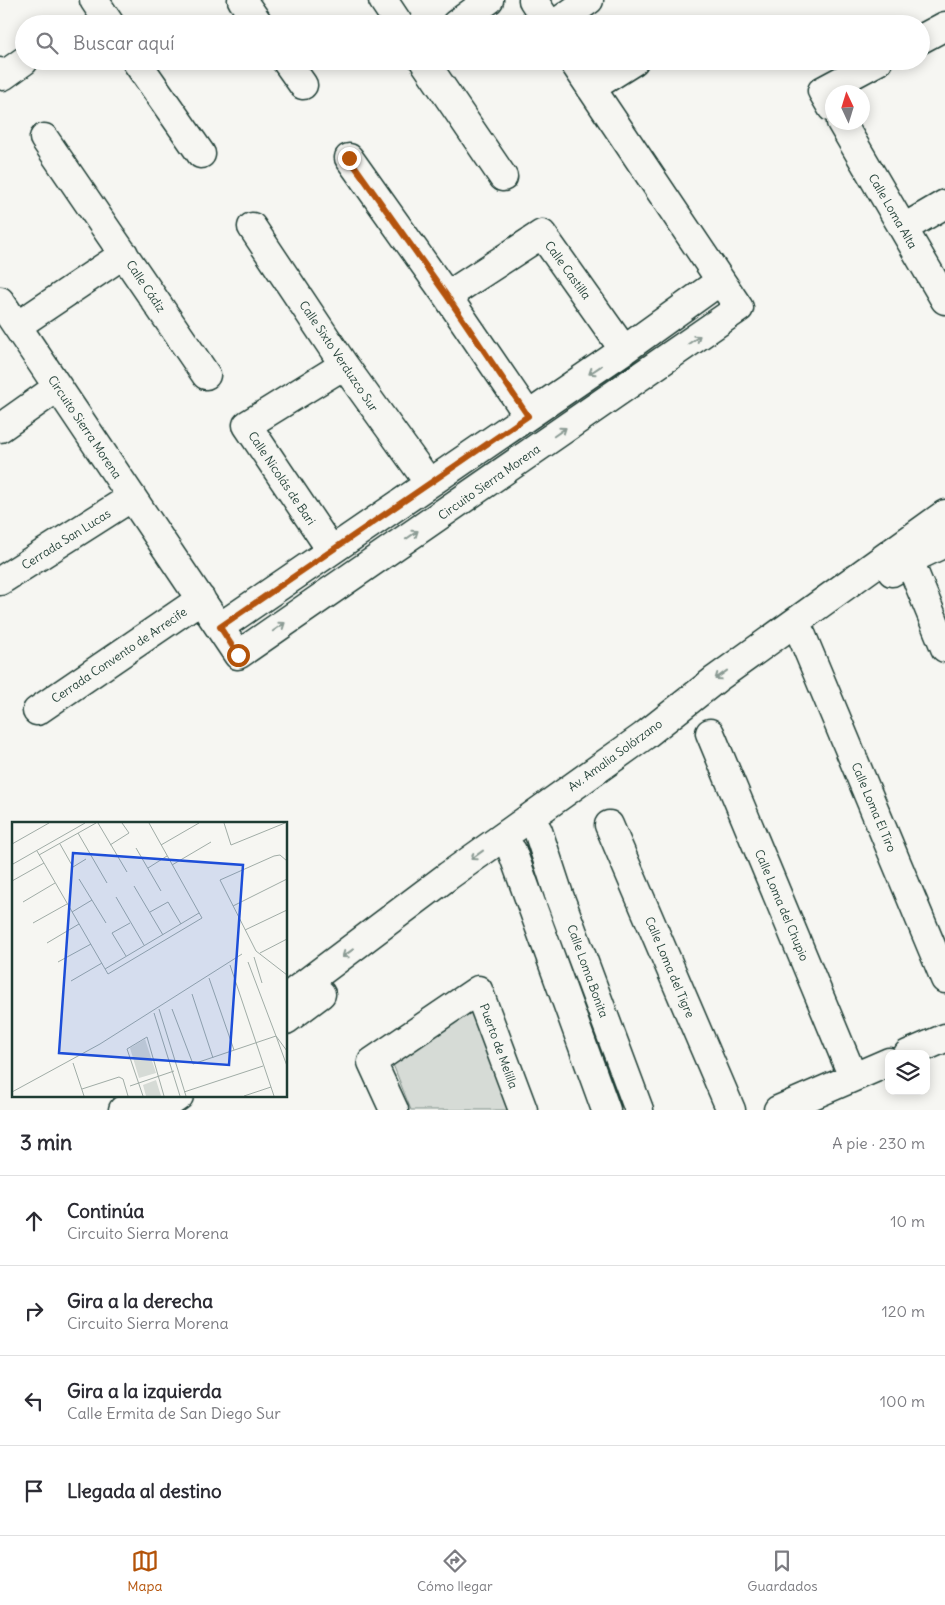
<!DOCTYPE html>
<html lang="es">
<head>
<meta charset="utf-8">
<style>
	body { margin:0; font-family:Delius,sans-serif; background:#f7f7f7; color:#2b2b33 }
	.controls { position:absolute; right:15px; bottom:15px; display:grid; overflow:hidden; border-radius:10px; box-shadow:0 2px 12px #0003 }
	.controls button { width:45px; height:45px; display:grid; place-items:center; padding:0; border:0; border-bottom:1px solid #e1e1e2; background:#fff; color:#2b2b33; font:25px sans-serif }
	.compass { position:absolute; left:825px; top:85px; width:45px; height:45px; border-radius:50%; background:#fff; box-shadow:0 2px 12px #0003; rotate:356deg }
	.stop { position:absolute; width:15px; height:15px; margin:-11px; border:4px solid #b45309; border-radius:50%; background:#fff }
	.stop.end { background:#b45309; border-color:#fff; box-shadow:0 1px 5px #0008 }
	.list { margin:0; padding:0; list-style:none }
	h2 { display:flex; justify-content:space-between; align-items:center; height:65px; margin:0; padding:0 20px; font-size:21px }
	h2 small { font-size:16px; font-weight:400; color:#7c7c81 }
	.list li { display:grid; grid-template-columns:32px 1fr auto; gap:15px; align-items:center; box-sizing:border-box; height:90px; padding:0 20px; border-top:1px solid #e1e1e2 }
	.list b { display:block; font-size:19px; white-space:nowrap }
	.list p { margin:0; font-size:16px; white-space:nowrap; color:#7c7c81 }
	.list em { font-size:16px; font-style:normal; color:#7c7c81 }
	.icon { flex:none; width:28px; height:28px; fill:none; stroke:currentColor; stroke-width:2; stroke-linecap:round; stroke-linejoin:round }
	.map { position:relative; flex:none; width:945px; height:1110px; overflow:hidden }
	.search { position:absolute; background:#fff; box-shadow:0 2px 12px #0003; left:15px; right:15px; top:15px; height:55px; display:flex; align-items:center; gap:12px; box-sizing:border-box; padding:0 18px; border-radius:28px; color:#7c7c81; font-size:19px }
	.sheet { height:425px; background:#fff }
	nav { display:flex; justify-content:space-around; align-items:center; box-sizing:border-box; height:70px; border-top:1px solid #e1e1e2; background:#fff; font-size:14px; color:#7c7c81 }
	nav a { display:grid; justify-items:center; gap:2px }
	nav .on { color:#b45309 }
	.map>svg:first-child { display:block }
</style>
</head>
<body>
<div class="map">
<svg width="945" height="1110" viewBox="0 0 945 1110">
	<rect width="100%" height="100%" fill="#f6f6f2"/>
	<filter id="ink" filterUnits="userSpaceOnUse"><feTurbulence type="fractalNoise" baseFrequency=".02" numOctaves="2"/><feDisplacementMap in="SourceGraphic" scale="10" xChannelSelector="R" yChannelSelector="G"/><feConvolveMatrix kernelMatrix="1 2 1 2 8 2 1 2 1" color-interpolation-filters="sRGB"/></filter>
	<g filter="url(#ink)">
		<!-- green -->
		<path fill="#d6dbd6" stroke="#7a8c85" d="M 472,1002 L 513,1110 L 411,1110 L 390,1057 Z"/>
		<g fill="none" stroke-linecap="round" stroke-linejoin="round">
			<defs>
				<path id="minor" d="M 94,0 L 110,24
					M 242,0 L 259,24
					M 383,0 L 399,24
					M 533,0 L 549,24
					M 456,24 L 489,0
					M 555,24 L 589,0
					M 921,39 L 945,26
					M 136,61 L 201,154
					M 286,61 L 303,85
					M 424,61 L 503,177
					M 0,72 L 3,76 L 24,61
					M 591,88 L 634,61
					M 832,108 L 822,91 L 878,61
					M 841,122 L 945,300
					M 44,138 L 206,375
					M 349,158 L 447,296 L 528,415
					M 252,227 L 344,365 L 429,483
					M 904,228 L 945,204
					M 447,296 L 542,234 L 624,350
					M 0,301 L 238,655 L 739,308 L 573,61
					M 17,326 L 124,254
					M 0,428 L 58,387
					M 331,550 L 247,425 L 344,365
					M 909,560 L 945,648
					M 0,581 L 132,497
					M 220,627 L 624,350 L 720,281
					M 802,636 L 945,979
					M 37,711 L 201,599
					M 710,733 L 853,1077
					M 609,825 L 731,1110
					M 538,831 L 560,898 L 639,1110
					M 512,851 L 606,1110
					M 908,1054 L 945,1038
					M 394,1110 L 372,1062 L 478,990 L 523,1110
					M 778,1110 L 889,1062"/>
				<path id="major" d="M 892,572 L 909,560 L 945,543
					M 286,998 L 448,876 L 644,736 L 716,679 L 945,514
					M 286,1020 L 321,994
					M 123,1110 L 144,1096
					M 159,1110 L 179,1096"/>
			</defs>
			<!-- minor casing -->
			<use href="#minor" stroke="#1f3d34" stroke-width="31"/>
			<!-- major casing -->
			<use href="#major" stroke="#1f3d34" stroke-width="31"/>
			<!-- minor -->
			<use href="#minor" stroke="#f6f6f2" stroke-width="28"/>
			<!-- major -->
			<use href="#major" stroke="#f6f6f2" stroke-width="28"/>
		</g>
		<!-- one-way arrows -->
		<defs><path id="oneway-shaft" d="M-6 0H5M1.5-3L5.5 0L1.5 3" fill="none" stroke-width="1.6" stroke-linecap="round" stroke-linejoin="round" transform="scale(1.25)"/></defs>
		<g stroke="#8a9a93">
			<use href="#oneway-shaft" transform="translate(694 340) rotate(-35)"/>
			<use href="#oneway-shaft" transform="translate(595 370) rotate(146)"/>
			<use href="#oneway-shaft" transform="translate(560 432) rotate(-35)"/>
			<use href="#oneway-shaft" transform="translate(412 535) rotate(-35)"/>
			<use href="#oneway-shaft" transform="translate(279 627) rotate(-35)"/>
			<use href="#oneway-shaft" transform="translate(721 675) rotate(144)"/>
			<use href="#oneway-shaft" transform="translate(477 855) rotate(144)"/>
			<use href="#oneway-shaft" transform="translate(348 953) rotate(144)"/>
		</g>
	</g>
	<g fill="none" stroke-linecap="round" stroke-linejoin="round" filter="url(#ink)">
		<!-- route -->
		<path stroke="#b45309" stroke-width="6" d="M 238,655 L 220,627 L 528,416 L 447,296 L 349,158"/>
	</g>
	<g text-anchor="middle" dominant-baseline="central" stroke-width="4" stroke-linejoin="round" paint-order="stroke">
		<!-- street labels -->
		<g font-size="12" fill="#1f3d34" stroke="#f6f6f2">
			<text transform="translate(893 211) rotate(60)">Calle Loma Alta</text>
			<text transform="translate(568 270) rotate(54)">Calle Castilla</text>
			<text transform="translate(146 286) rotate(56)">Calle Cádiz</text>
			<text transform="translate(339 356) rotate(56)">Calle Sixto Verduzco Sur</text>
			<text transform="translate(85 427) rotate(56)">Circuito Sierra Morena</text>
			<text transform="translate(282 478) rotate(56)">Calle Nicolás de Bari</text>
			<text transform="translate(489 482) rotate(-35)">Circuito Sierra Morena</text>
			<text transform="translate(66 539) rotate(-32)">Cerrada San Lucas</text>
			<text transform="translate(119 655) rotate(-34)">Cerrada Convento de Arrecife</text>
			<text transform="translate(615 755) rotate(-36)">Av. Amalia Solórzano</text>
			<text transform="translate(874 807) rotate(67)">Calle Loma El Tiro</text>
			<text transform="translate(782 905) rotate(67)">Calle Loma del Chupio</text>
			<text transform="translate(670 967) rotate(67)">Calle Loma del Tigre</text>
			<text transform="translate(588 971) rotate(70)">Calle Loma Bonita</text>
			<text transform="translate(499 1046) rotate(70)">Puerto de Melilla</text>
		</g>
	</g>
	<!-- overview -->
	<g transform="translate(12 822)">
		<rect width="275" height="275" fill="#f6f6f2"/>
		<path d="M 133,217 L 144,251 L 127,256 L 118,226 ZM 144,258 L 149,274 L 134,274 L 131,263 Z" fill="#d6dbd6"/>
		<path fill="none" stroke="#a0aca6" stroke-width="1" d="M 86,1 L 115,50M 212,1 L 219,23 L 273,1M 66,11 L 95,61M 0,22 L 37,1M 48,22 L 61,45 L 74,37M 98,23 L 117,11 L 110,1M 149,23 L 187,1M 124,26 L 149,69M 25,29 L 96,152 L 190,96 L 137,1M 27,33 L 84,1M 275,39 L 268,33 L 262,34 L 208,58 L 244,129 L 275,153M 0,40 L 1,42 L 73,1M 160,43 L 199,20M 136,46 L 155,34M 67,57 L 94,101M 0,59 L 32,41M 122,64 L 151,113M 104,75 L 132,123M 11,80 L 43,61M 221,84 L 275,57M 60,90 L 80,78M 138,90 L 156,80 L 169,102M 21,101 L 55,82M 233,108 L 275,88M 35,121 L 67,102M 248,131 L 275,117M 114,134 L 100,111 L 118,101M 242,135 L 250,161M 46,140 L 79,122M 236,140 L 264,214 L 275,229M 218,143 L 262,274M 93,147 L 187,91M 197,156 L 222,228M 59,159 L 90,141M 180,172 L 201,236M 147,187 L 174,274M 160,187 L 181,242 L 264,214 L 275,244M 142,191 L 168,274M 61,241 L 72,274M 118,264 L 162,249M 70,267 L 107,255 L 111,257 L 116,274M 0,270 L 88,222 L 230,132M 172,270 L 251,244M 131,274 L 115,227 L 135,215 L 152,274M 232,274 L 259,265"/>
		<path fill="#1d4ed8" fill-opacity="0.15" stroke="#1d4ed8" stroke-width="2.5" d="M 61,31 L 231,43 L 217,243 L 47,231 Z"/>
		<rect width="275" height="275" fill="none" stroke="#1f3d34" stroke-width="2.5"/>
	</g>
</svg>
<div class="controls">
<button><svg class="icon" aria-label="layers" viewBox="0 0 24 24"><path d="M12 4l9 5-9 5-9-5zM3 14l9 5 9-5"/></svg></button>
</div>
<svg class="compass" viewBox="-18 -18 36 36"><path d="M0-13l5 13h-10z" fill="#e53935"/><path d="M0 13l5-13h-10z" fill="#7c7c81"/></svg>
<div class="stop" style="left:238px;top:655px"></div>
<div class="stop end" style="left:349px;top:158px"></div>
<div class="search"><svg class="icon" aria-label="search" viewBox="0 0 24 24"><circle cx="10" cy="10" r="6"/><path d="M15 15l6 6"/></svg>Buscar aquí</div>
</div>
<section class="sheet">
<h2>3 min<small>A pie · 230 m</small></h2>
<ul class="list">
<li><svg class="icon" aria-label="ahead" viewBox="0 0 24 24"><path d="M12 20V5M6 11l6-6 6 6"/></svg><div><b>Continúa</b><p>Circuito Sierra Morena</p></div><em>10 m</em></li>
<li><svg class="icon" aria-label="right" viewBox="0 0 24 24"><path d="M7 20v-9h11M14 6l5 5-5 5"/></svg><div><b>Gira a la derecha</b><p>Circuito Sierra Morena</p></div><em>120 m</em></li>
<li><svg class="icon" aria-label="left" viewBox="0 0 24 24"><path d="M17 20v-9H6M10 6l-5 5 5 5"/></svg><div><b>Gira a la izquierda</b><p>Calle Ermita de San Diego Sur</p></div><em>100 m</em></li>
<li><svg class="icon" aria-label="arrive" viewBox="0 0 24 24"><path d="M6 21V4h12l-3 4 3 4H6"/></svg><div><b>Llegada al destino</b></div></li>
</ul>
</section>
<nav>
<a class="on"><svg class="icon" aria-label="map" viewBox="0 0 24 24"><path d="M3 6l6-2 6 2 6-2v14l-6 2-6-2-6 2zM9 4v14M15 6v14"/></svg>Mapa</a>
<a><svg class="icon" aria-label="directions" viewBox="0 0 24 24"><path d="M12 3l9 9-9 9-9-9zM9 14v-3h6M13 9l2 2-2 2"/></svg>Cómo llegar</a>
<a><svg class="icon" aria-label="saved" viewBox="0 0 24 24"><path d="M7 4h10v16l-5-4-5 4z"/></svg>Guardados</a>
</nav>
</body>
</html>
